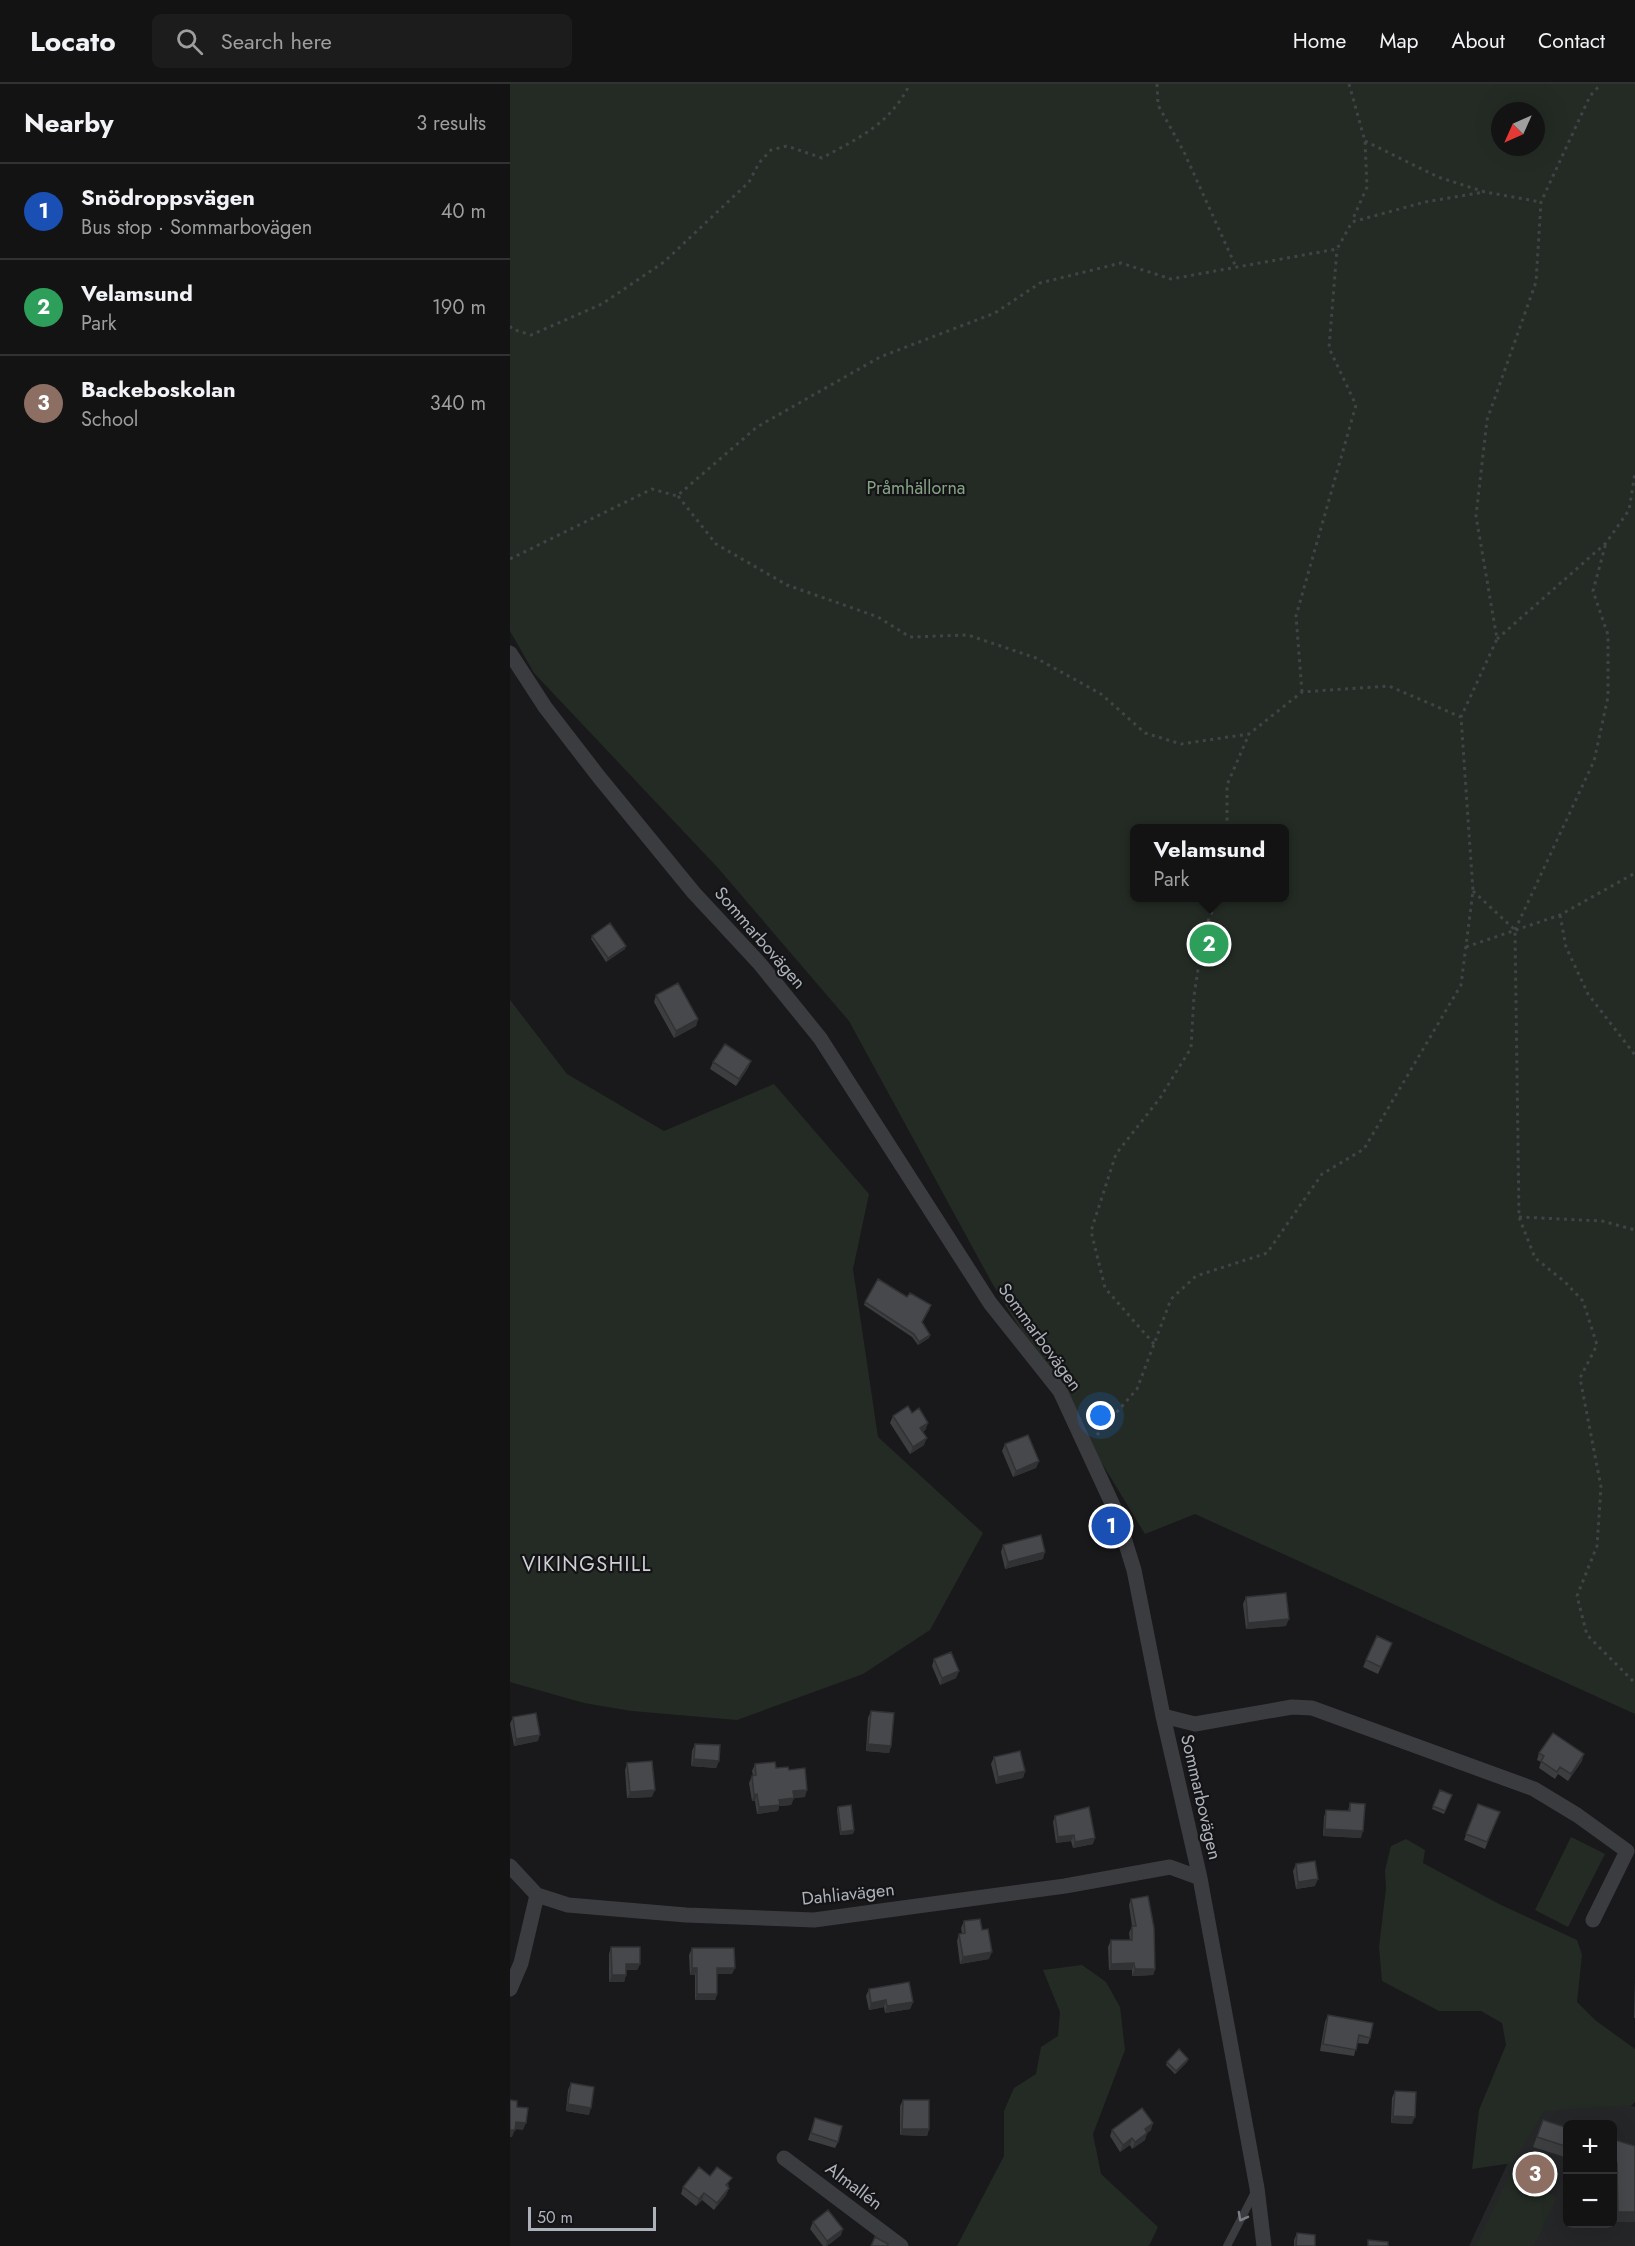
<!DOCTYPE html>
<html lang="en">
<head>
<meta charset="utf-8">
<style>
	body { margin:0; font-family:Jost,sans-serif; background:#1c1c1d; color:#f1f3f6 }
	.controls { position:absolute; right:18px; bottom:18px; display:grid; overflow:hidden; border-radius:9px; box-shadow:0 6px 24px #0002 }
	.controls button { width:54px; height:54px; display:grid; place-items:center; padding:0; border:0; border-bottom:2px solid #323234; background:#131314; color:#f1f3f6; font:30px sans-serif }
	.compass { position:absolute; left:981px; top:18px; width:54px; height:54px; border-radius:50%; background:#131314; box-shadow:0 6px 24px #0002; rotate:225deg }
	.scale { position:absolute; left:18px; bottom:15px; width:128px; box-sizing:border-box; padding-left:6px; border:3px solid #adb2ba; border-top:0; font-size:16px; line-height:21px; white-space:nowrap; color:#adb2ba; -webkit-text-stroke:4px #141416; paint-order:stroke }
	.you { position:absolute; left:591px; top:1332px; width:21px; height:21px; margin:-15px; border:4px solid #fff; border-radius:50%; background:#1a73e8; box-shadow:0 0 0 9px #1a73e833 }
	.badge { display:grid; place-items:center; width:39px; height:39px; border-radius:50%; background:#e2a74b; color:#fff; font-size:20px; font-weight:700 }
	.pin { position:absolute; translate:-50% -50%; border:3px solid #fff; box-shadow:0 2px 6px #0006 }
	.popup { position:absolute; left:620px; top:740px; width:159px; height:78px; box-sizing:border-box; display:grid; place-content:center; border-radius:9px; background:#131314; filter:drop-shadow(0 2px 4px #0005); font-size:20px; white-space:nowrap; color:#9d9ea0 }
	.popup b { font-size:22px; color:#f1f3f6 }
	.popup::after { content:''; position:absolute; left:50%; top:100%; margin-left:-12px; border:12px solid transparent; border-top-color:#131314 }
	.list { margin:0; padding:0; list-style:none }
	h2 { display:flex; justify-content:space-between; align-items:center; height:78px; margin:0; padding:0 24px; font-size:26px }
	h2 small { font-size:20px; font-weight:400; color:#9d9ea0 }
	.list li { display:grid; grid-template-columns:39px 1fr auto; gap:18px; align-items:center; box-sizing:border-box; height:96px; padding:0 24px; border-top:2px solid #323234 }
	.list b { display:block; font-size:22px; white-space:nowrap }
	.list p { margin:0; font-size:20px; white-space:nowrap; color:#9d9ea0 }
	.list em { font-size:20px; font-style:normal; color:#9d9ea0 }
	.icon { flex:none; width:33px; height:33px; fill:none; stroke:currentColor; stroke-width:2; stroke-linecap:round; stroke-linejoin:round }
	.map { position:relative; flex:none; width:1125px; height:2162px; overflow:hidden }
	header { display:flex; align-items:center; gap:36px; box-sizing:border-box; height:84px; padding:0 30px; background:#131314; border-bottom:2px solid #323234 }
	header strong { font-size:28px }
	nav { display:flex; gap:33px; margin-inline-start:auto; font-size:21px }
	.search { width:420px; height:54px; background:#1c1c1d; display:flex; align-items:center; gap:15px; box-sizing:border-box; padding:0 21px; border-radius:9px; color:#9d9ea0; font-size:22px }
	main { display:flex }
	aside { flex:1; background:#131314 }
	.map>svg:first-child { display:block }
</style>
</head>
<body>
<header>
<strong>Locato</strong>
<div class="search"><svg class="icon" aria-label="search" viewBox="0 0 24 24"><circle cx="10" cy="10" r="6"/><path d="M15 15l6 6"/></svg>Search here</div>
<nav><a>Home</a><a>Map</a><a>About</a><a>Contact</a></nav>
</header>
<main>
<aside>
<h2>Nearby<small>3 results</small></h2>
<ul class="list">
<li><span class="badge" style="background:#1a4fb4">1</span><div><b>Snödroppsvägen</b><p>Bus stop · Sommarbovägen</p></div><em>40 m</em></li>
<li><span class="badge" style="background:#2e9e5b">2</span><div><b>Velamsund</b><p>Park</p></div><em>190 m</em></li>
<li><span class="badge" style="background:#8d6e63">3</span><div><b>Backeboskolan</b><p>School</p></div><em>340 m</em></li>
</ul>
</aside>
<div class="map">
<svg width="1125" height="2162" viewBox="0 0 1125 2162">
	<rect width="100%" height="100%" fill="#19191b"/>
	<!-- built -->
	<path fill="#252628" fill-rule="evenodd" d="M 1040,1989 L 1125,2023 L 1125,2162 L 959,2162 ZM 1058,2040 L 1102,2040 L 1102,2140 L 1058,2140 Z"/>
	<!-- green -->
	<path fill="#242b24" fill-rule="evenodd" d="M 0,0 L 1125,0 L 1125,1630 L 685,1430 L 635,1450 L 482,1199 L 339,937 L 208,784 L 24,589 L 0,547 ZM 990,27 L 1026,27 L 1026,63 L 990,63 ZM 624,744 L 774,744 L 774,814 L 624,814 Z
		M 0,916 L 57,990 L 154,1047 L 264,1000 L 359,1110 L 343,1185 L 368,1353 L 473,1449 L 420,1546 L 353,1590 L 227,1636 L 122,1627 L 74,1619 L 0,1598 Z
		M 1061,1753 L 1095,1770 L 1058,1843 L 1025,1826 Z
		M 896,1755 L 915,1766 L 913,1779 L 989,1820 L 1067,1856 L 1072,1871 L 1067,1918 L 1085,1936 L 1125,1965 L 1125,2018 L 1122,2021 L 1034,2027 L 1003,2079 L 962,2085 L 969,2026 L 996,1961 L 992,1939 L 971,1927 L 929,1927 L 872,1897 L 869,1863 L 876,1804 L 875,1786 L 881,1762 Z
		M 572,1881 L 596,1898 L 610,1923 L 615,1966 L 583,2050 L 591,2090 L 648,2143 L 639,2162 L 447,2162 L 494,2072 L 494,2027 L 504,2004 L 526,1990 L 531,1963 L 548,1952 L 550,1928 L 533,1886 Z
		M 999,2091 L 1047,2113 L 1024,2162 L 966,2162 Z"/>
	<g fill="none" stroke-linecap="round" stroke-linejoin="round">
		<!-- path -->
		<path stroke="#414347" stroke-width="3" stroke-dasharray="3 4.5" stroke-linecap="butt" d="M 647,0 L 648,21 L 674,68 L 726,183
			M 839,0 L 855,57 L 857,103 L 842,137
			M 855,57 L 928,93 L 975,108 L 1031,118
			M 0,242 L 2,245 L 21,251 L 92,220 L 154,178 L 239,98 L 249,79 L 261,66 L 277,62 L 312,74 C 350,53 379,41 400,0
			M 168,412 L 206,460 L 277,501 L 368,533 L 400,553 L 458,551 L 526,574 L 591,610 L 635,649 L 671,660 L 739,650 L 792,608 L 879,602 L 951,633
			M 0,475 L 142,405 L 167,412 L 247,343 L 370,273 L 485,229 L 530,199 L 611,179 L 661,195 L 827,165 L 842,138 L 915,118 L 975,108
			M 987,555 L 1096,459 L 1119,426 L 1125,389
			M 792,608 L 786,532 L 846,321 L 819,264 L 827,165
			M 717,744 L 717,701 L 739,650
			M 963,807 L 1005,846 L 1009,1133 L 1025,1174 L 1055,1198 L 1073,1217 L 1087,1261 L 1070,1294 L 1091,1403 L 1087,1462 L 1067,1512 L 1077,1551 L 1125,1599
			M 1050,831 L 1056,863 L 1078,910 L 1125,971
			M 1005,846 L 1084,677 L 1098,613 L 1098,551 L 1083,507 L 1096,459
			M 956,863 L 1050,831 L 1125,789
			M 1009,1133 L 1092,1137 L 1125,1146
			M 644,1260 L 595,1204 L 581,1147 L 606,1070 L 650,1014 L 681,964 L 684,912 L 694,846 L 708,814
			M 587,1351 L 627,1305 L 661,1215 L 686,1192 L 757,1169 L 812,1090 L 854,1065 L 951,901 L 963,807 L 951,633 L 987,555 L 966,432 L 977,336 L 1026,198 L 1031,118 L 1080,12 L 1091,0"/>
		<!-- service -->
		<path stroke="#3b3c40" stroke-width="8" d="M 717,2162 L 745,2108"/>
		<!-- minor -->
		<path stroke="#3b3c40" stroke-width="15" d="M 0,569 L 35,623 L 89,693 L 184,809 L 250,880 L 310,954 L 480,1219 L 550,1307 L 606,1428 L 624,1486 L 653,1632 L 690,1794 L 747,2104 L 754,2162
			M 653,1632 L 685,1640 L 782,1623 L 802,1624 L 1024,1705 L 1067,1731 L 1117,1767 L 1083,1836
			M 0,1782 L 27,1811 L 58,1821 L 176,1831 L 304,1836 L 555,1802 L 660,1783 L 690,1794
			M 0,1905 L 11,1879 L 27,1811
			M 274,2074 L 391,2162"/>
	</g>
	<!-- wall -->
	<path fill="#3c3e40" d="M 82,852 L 115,865 L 96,878 L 81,855 Z
		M 146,911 L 188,935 L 186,942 L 164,954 L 144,918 Z
		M 241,977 L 238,984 L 226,1002 L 200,985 L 203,978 Z
		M 397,1213 L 420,1225 L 412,1239 L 420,1251 L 419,1254 L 408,1261 L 402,1253 L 354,1221 L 355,1218 Z
		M 383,1332 L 416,1345 L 413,1348 L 414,1361 L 400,1370 L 380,1339 Z
		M 495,1360 L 529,1377 L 526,1384 L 503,1393 L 492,1367 Z
		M 493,1461 L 533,1475 L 495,1485 L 491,1468 Z
		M 736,1513 L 776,1542 L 736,1545 L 733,1520 Z
		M 882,1559 L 868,1590 L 853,1583 L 856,1576 Z
		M 424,1575 L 449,1587 L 446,1594 L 430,1601 L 422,1582 Z
		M 361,1627 L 381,1662 L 379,1669 L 356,1667 L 358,1634 Z
		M 3,1633 L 28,1657 L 4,1662 L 0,1640 Z
		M 185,1660 L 209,1677 L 206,1684 L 181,1682 L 182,1667 Z
		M 1029,1669 L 1072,1677 L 1058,1697 L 1048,1690 L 1045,1695 L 1029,1684 L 1031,1678 L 1027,1676 Z
		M 484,1673 L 515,1687 L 513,1694 L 486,1700 L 481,1680 Z
		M 117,1679 L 142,1713 L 117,1714 L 115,1686 Z
		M 245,1680 L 279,1686 L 295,1713 L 284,1714 L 281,1721 L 269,1722 L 268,1727 L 247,1730 L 245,1717 L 242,1717 L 239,1699 L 242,1692 L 243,1692 L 242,1687 Z
		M 930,1706 L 942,1711 L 934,1730 L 922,1725 Z
		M 840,1719 L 851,1754 L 813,1752 L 814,1733 L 816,1726 L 838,1727 Z
		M 968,1720 L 990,1728 L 975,1765 L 954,1756 Z
		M 328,1723 L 344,1746 L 343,1750 L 330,1751 L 327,1726 Z
		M 545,1732 L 583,1760 L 563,1764 L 561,1757 L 546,1759 L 543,1738 Z
		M 786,1780 L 805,1802 L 786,1805 L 783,1787 Z
		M 621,1815 L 645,1885 L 643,1891 L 622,1892 L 622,1886 L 599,1886 L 598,1863 L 601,1856 L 620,1856 L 619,1849 L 622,1842 L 619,1821 Z
		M 454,1837 L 472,1846 L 479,1875 L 450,1880 L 447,1857 L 449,1850 L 452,1850 L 451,1844 Z
		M 101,1863 L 130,1880 L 127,1886 L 116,1886 L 116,1891 L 114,1898 L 99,1898 L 99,1870 Z
		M 182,1864 L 222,1890 L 207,1890 L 207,1910 L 205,1916 L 185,1916 L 185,1891 L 180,1891 L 179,1871 Z
		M 1125,1895 L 1125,1934 L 1124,1934 Z
		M 359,1905 L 403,1918 L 400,1925 L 375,1929 L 374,1923 L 359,1926 L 356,1912 Z
		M 818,1931 L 860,1954 L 858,1960 L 847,1959 L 844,1972 L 810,1967 L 815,1938 Z
		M 678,1975 L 677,1978 L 665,1990 L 656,1981 L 657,1978 Z
		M 61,1999 L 79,2031 L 56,2027 L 58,2006 Z
		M 885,2007 L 902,2040 L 881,2039 L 882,2014 Z
		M 393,2016 L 419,2045 L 417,2052 L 390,2051 L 390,2022 Z
		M 305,2034 L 328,2058 L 325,2064 L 298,2056 Z
		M 1033,2036 L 1058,2044 L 1058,2074 L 1023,2063 Z
		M 602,2046 L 641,2046 L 637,2049 L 635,2056 L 622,2065 L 620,2061 L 610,2068 L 600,2052 Z
		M 1102,2055 L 1125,2138 L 1104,2138 Z
		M 200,2092 L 219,2101 L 218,2103 L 219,2104 L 216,2111 L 204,2126 L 192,2116 L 186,2122 L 171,2110 L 173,2103 Z
		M 303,2138 L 331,2151 L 317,2162 L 313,2162 L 300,2145 Z
		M 787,2149 L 805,2162 L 784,2162 L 784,2156 Z"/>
	<!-- shaded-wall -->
	<path fill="#313234" d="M 116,862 L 115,865 L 96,878 L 98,874 Z
		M 188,935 L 186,942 L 164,954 L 166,947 Z
		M 241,977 L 238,984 L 226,1002 L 229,995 Z
		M 420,1251 L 419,1254 L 408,1261 L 409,1258 Z
		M 418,1339 L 416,1345 L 408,1351 L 410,1344 Z
		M 417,1354 L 414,1361 L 400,1370 L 403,1363 Z
		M 529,1377 L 526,1384 L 503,1393 L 506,1387 Z
		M 535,1468 L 533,1475 L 495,1485 L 498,1478 Z
		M 779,1535 L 776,1542 L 736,1545 L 738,1539 Z
		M 449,1587 L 446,1594 L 430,1601 L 432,1594 Z
		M 30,1651 L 28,1657 L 4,1662 L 6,1655 Z
		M 358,1660 L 381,1662 L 379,1669 L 356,1667 Z
		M 1074,1670 L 1072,1677 L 1058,1697 L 1061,1690 Z
		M 184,1675 L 209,1677 L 206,1684 L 181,1682 Z
		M 515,1687 L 513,1694 L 486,1700 L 488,1693 Z
		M 145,1706 L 142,1713 L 117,1714 L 120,1708 Z
		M 297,1706 L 295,1713 L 280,1714 L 283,1707 Z
		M 247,1710 L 245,1717 L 242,1717 L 244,1711 Z
		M 284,1714 L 281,1721 L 269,1722 L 268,1727 L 247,1730 L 249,1723 L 269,1716 Z
		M 815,1745 L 853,1747 L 851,1754 L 813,1752 Z
		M 344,1746 L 343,1750 L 330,1751 L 331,1748 Z
		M 564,1751 L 561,1757 L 546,1759 L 548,1753 Z
		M 585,1754 L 583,1760 L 563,1764 L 565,1758 Z
		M 808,1795 L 805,1802 L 786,1805 L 788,1798 Z
		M 482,1868 L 479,1875 L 450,1880 L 453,1873 Z
		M 624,1879 L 622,1886 L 599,1886 L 601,1880 Z
		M 116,1880 L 130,1880 L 127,1886 L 114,1886 Z
		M 182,1884 L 187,1884 L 185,1891 L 180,1891 Z
		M 207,1884 L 225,1884 L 222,1890 L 204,1890 Z
		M 625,1885 L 645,1885 L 643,1891 L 622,1892 Z
		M 102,1891 L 116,1891 L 114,1898 L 99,1898 Z
		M 187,1910 L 207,1910 L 205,1916 L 185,1916 Z
		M 376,1916 L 374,1923 L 359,1926 L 361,1919 Z
		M 403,1918 L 400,1925 L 375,1929 L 377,1922 Z
		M 678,1975 L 677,1978 L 665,1990 L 666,1987 Z
		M 58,2020 L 81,2024 L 79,2031 L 56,2027 Z
		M 883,2032 L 905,2033 L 902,2040 L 881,2039 Z
		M 6,2038 L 16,2039 L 13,2046 L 3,2045 Z
		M 643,2039 L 641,2046 L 632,2052 L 635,2045 Z
		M 392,2045 L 419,2045 L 417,2052 L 390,2051 Z
		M 0,2046 L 5,2046 L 2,2053 L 0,2053 Z
		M 637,2049 L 635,2056 L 622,2065 L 625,2058 Z
		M 622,2054 L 620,2061 L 610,2068 L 613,2061 Z
		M 219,2104 L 216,2111 L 204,2126 L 207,2119 Z
		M 194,2109 L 192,2116 L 186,2122 L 189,2115 Z
		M 1108,2128 L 1125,2128 L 1125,2138 L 1104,2138 Z
		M 333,2145 L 331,2151 L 317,2162 L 316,2162 L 317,2157 Z"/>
	<!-- building -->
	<path fill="#46484b" stroke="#313234" stroke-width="1.5" d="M 100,839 L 116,862 L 98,874 L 82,852 Z
		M 168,899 L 188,935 L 166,947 L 146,911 Z
		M 215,960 L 241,977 L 229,995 L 203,978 Z
		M 368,1195 L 397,1213 L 400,1209 L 421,1221 L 412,1238 L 420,1251 L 409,1258 L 404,1250 L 355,1218 Z
		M 398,1322 L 402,1329 L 409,1324 L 418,1339 L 410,1344 L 417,1354 L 403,1363 L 383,1332 Z
		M 518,1351 L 529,1377 L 506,1387 L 495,1360 Z
		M 531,1451 L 535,1468 L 498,1478 L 493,1461 Z
		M 776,1509 L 779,1535 L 738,1539 L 736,1513 Z
		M 867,1552 L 882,1559 L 871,1583 L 856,1576 Z
		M 441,1568 L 449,1587 L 432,1594 L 424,1575 Z
		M 361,1627 L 384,1629 L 381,1662 L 358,1660 Z
		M 26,1629 L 30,1651 L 6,1655 L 3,1633 Z
		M 1043,1649 L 1074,1670 L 1061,1690 L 1050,1683 L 1047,1688 L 1031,1677 L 1034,1672 L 1029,1669 Z
		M 185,1660 L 210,1661 L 209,1677 L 184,1675 Z
		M 510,1667 L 515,1687 L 488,1693 L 484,1673 Z
		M 142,1677 L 145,1706 L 120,1708 L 117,1679 Z
		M 265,1678 L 266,1684 L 278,1683 L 279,1686 L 295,1684 L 297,1706 L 283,1707 L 284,1714 L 269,1716 L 270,1721 L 249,1723 L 247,1710 L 244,1711 L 242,1692 L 246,1691 L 245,1680 Z
		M 930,1706 L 942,1711 L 935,1727 L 923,1722 Z
		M 840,1719 L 855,1720 L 853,1747 L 815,1745 L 816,1726 L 840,1727 Z
		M 968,1720 L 990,1728 L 977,1758 L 956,1750 Z
		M 341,1721 L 344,1746 L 331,1748 L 328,1723 Z
		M 579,1723 L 585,1754 L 565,1758 L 564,1751 L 548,1753 L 545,1732 Z
		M 805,1777 L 808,1795 L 788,1798 L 786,1780 Z
		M 638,1812 L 644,1844 L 645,1885 L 625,1885 L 624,1879 L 601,1880 L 601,1856 L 622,1856 L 622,1842 L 626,1842 L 621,1815 Z
		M 470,1835 L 472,1846 L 478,1845 L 482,1868 L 453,1873 L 449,1850 L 455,1849 L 454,1837 Z
		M 101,1863 L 130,1863 L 130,1880 L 116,1880 L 116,1891 L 102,1891 Z
		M 182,1864 L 224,1864 L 225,1884 L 207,1884 L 207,1910 L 187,1910 L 187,1884 L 182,1884 Z
		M 399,1898 L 403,1918 L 377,1922 L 376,1916 L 361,1919 L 359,1905 Z
		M 818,1931 L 863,1939 L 860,1954 L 849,1951 L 846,1966 L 813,1960 Z
		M 669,1965 L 678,1975 L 666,1987 L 657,1978 Z
		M 61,1999 L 84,2003 L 81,2024 L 58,2020 Z
		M 885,2007 L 906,2008 L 905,2033 L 883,2032 Z
		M 0,2016 L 7,2017 L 7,2023 L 18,2024 L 16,2039 L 6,2038 L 5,2046 L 0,2046 Z
		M 393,2016 L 419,2016 L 419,2045 L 392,2045 Z
		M 632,2024 L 643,2039 L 635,2045 L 637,2049 L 625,2058 L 622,2054 L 613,2061 L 602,2046 Z
		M 305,2034 L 332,2042 L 328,2058 L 301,2049 Z
		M 1033,2036 L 1058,2044 L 1058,2063 L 1027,2053 Z
		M 1102,2055 L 1125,2062 L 1125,2128 L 1108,2128 L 1107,2079 L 1102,2077 Z
		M 189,2083 L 200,2092 L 207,2083 L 222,2094 L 216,2101 L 219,2104 L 207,2119 L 194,2109 L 189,2115 L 173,2103 Z
		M 318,2126 L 333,2145 L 317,2157 L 303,2138 Z
		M 787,2149 L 805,2151 L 805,2162 L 786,2162 Z
		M 365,2153 L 378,2160 L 377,2162 L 361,2162 Z
		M 858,2156 L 878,2158 L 878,2162 L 858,2162 Z"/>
	<!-- one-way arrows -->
	<defs><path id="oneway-chevron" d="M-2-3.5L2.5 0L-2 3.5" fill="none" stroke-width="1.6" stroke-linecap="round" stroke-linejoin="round" transform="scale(1.5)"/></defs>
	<use stroke="#7a7d83" href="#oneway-chevron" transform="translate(732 2133) rotate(118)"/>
	<g text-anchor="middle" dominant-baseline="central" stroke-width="4.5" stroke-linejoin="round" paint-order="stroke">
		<!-- park labels -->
		<g font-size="18" fill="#86a386" stroke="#141416">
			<text x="406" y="404">Pråmhällorna</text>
		</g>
		<!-- street labels -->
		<g font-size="18" fill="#adb2ba" stroke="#141416">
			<text transform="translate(250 854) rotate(49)">Sommarbovägen</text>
			<text transform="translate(530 1253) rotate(54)">Sommarbovägen</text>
			<text transform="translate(691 1713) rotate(77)">Sommarbovägen</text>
			<text transform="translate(338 1810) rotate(-6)">Dahliavägen</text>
			<text transform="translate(344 2102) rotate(37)">Almallén</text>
		</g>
		<!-- neighbourhood labels -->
		<g font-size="20" letter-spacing="1.5" fill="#ced0d6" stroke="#141416">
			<text x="77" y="1480">VIKINGSHILL</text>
		</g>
	</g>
</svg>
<div class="controls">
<button>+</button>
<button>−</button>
</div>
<svg class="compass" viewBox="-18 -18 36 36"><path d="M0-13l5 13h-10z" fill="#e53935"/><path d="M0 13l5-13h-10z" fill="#9d9ea0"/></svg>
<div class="scale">50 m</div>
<div class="you"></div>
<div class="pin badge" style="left:601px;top:1442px;background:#1a4fb4">1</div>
<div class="pin badge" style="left:699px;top:860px;background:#2e9e5b">2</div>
<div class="popup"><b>Velamsund</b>Park</div>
<div class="pin badge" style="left:1025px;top:2090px;background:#8d6e63">3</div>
</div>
</main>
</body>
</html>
